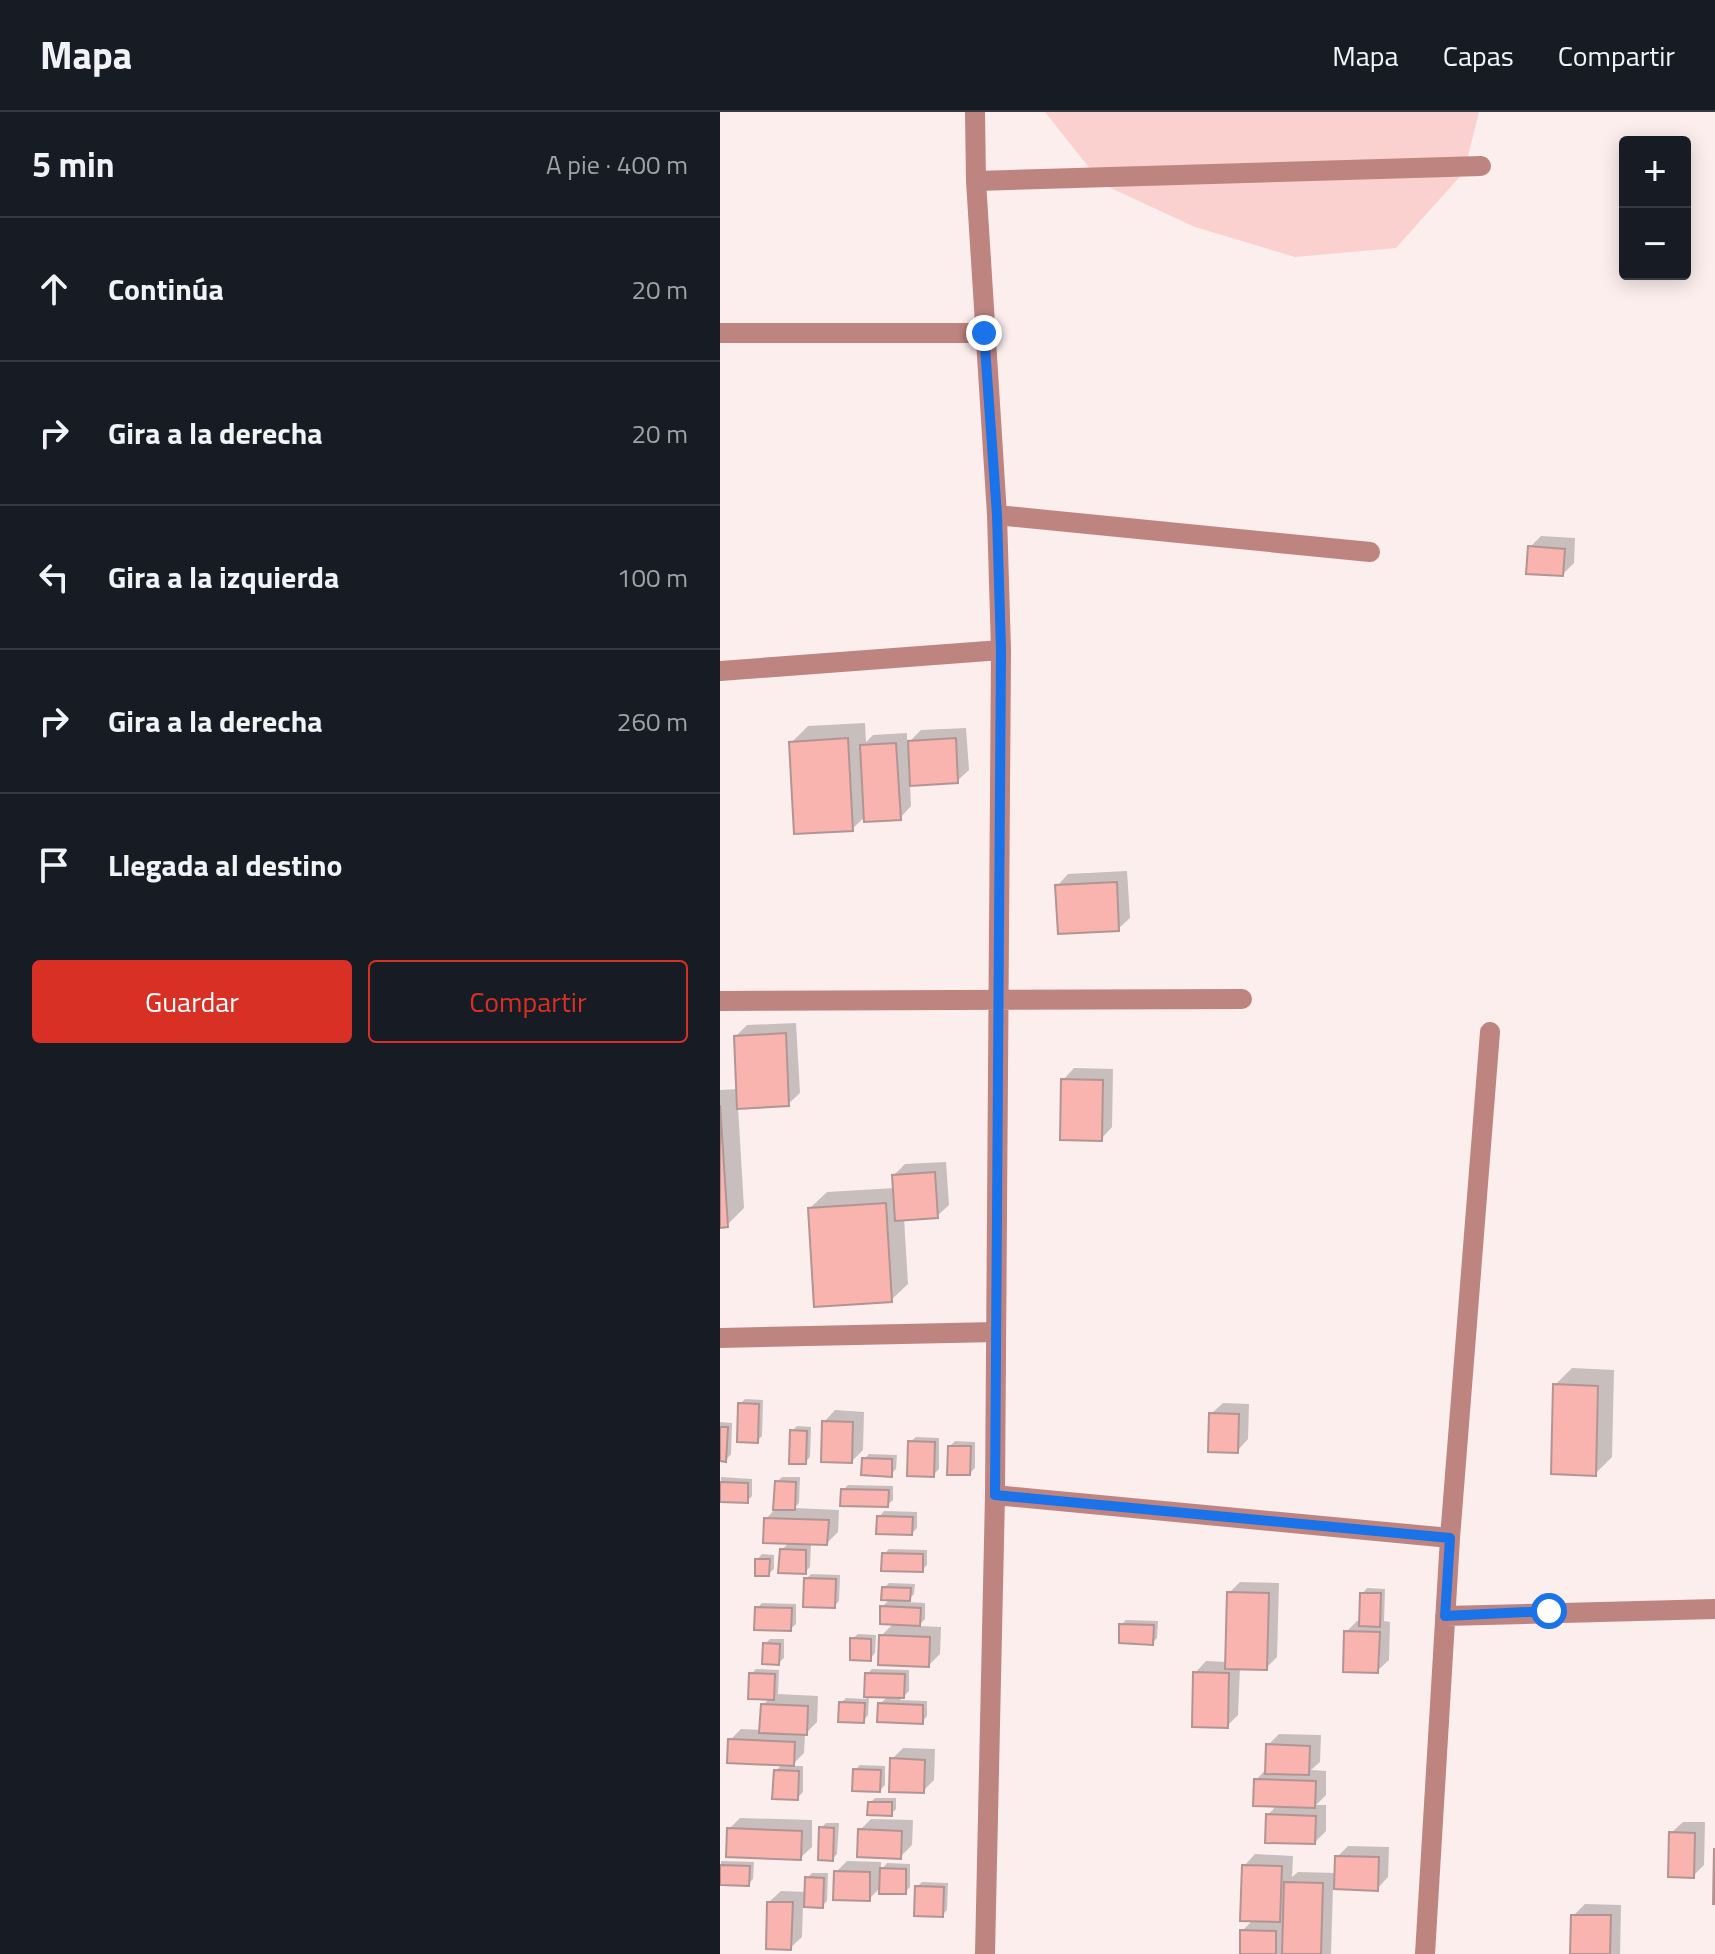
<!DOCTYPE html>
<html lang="es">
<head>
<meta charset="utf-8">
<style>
	body { margin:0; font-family:"Titillium Web",sans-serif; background:#20242c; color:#f1f3f6 }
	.controls { position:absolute; right:24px; top:24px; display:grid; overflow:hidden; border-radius:8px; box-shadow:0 4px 20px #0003 }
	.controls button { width:72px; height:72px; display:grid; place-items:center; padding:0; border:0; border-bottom:2px solid #363941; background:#171b24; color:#f1f3f6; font:40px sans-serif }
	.stop { position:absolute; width:24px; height:24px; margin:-18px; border:6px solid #1a73e8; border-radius:50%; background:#fff }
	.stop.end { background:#1a73e8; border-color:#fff; box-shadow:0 2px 8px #0008 }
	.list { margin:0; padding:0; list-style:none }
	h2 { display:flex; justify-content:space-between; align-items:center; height:104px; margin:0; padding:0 32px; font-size:34px }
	h2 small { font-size:26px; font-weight:400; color:#9ea1a6 }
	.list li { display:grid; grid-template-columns:52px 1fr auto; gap:24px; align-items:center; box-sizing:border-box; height:144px; padding:0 32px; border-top:2px solid #363941 }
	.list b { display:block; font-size:30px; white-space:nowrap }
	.list em { font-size:26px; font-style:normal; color:#9ea1a6 }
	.actions { display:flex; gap:16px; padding:24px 32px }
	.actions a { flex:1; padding:18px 0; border:2px solid #d93025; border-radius:8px; text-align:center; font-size:28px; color:#d93025 }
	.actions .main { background:#d93025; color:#fff }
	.icon { flex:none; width:44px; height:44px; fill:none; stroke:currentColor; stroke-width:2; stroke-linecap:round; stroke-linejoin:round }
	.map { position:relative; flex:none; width:995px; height:1842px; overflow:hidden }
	header { display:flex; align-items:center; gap:48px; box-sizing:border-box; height:112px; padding:0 40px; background:#171b24; border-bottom:2px solid #363941 }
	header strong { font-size:38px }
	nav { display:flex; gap:44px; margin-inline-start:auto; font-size:28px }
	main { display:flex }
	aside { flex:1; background:#171b24 }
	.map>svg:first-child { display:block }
</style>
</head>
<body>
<header>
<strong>Mapa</strong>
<nav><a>Mapa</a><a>Capas</a><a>Compartir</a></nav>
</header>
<main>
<aside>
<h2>5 min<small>A pie · 400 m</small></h2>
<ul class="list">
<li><svg class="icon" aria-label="ahead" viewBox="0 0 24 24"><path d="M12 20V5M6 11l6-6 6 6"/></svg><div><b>Continúa</b></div><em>20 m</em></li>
<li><svg class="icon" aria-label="right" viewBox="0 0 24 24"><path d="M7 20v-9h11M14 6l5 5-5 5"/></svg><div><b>Gira a la derecha</b></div><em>20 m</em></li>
<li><svg class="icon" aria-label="left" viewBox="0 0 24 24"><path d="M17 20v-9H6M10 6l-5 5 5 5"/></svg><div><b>Gira a la izquierda</b></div><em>100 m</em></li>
<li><svg class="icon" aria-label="right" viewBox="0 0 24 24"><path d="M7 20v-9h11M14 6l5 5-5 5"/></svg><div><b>Gira a la derecha</b></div><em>260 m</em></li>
<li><svg class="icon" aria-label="arrive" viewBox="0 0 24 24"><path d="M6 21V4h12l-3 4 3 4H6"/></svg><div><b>Llegada al destino</b></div></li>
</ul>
<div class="actions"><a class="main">Guardar</a><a>Compartir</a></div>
</aside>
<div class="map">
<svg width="995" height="1842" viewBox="0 0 995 1842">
	<rect width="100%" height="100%" fill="#fbeeed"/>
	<!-- green -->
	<path fill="#fad1ce" d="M 325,0 L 759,0 L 744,60 L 676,136 L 575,145 L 475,115 L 382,72 Z"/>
	<!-- shadow -->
	<path fill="#0003" d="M 821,424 L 855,426 L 854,451 L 843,462 L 810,435 Z
		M 145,611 L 146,630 L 153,623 L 187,621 L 187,632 L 201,618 L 246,616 L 249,658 L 237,669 L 190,672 L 191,694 L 180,706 L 146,704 L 132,717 L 71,631 L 88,614 Z
		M 407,759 L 410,806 L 398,817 L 337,774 L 348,762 Z
		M 76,911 L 80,981 L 68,992 L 18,995 L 24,1096 L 7,1113 L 0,1114 L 0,978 L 18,977 L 16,924 L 27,913 Z
		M 354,956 L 393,957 L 392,1015 L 381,1027 L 343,968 Z
		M 226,1050 L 229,1093 L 217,1104 L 184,1106 L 188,1172 L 171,1188 L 90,1096 L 107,1080 L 175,1076 L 174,1063 L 185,1052 Z
		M 852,1256 L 894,1258 L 892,1345 L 875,1362 L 835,1273 Z
		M 25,1287 L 43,1288 L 42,1324 L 37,1329 L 20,1292 Z
		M 503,1291 L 529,1292 L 528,1327 L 517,1339 L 491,1302 Z
		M 115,1298 L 144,1300 L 143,1338 L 132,1349 L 104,1310 Z
		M 0,1310 L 12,1311 L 11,1342 L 6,1348 L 0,1347 Z
		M 77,1314 L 91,1315 L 90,1345 L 85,1350 L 72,1319 Z
		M 196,1325 L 219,1326 L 219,1357 L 213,1363 L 190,1330 Z
		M 235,1329 L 255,1330 L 255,1356 L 250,1361 L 230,1334 Z
		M 149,1342 L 177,1343 L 176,1357 L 171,1362 L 144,1347 Z
		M 1,1365 L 32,1367 L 32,1384 L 27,1389 L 0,1388 Z
		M 62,1365 L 80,1365 L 79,1391 L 74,1396 L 119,1398 L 118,1420 L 107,1431 L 91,1430 L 90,1455 L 85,1460 L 62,1438 L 70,1429 L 46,1407 L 55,1397 L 57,1370 Z
		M 128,1373 L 173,1374 L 173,1388 L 167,1393 L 123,1378 Z
		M 164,1399 L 197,1400 L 197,1416 L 192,1421 L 159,1405 Z
		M 169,1437 L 207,1438 L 207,1453 L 202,1458 L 164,1442 Z
		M 42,1442 L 54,1443 L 54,1457 L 48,1462 L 37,1448 Z
		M 91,1462 L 120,1463 L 119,1489 L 114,1494 L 86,1467 Z
		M 520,1470 L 559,1471 L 557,1545 L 546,1556 L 520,1555 L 518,1603 L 507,1614 L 475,1561 L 486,1549 L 507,1550 L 509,1481 Z
		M 169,1471 L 195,1472 L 194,1482 L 186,1490 L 205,1491 L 205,1507 L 198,1514 L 221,1515 L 220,1542 L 209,1553 L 161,1524 L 174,1511 L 162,1495 L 170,1487 L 164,1476 Z
		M 647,1476 L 665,1477 L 664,1509 L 670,1510 L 669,1548 L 657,1559 L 626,1520 L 637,1509 L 641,1509 L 642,1482 Z
		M 42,1491 L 76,1492 L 76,1512 L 70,1517 L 37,1496 Z
		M 406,1508 L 438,1509 L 437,1526 L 432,1531 L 401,1513 Z
		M 138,1522 L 156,1523 L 155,1541 L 150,1547 L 132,1527 Z
		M 50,1527 L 64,1527 L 64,1546 L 58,1551 L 45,1532 Z
		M 36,1557 L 59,1558 L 58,1582 L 98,1584 L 97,1610 L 85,1622 L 84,1641 L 71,1654 L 83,1654 L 83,1680 L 77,1686 L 56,1659 L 63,1651 L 10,1628 L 21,1617 L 42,1618 L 43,1593 L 50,1586 L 31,1562 Z
		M 152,1557 L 189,1558 L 189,1579 L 180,1588 L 207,1589 L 207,1604 L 202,1610 L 160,1592 L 168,1584 L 149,1583 L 148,1603 L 143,1609 L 121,1591 L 126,1586 L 146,1587 L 147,1562 Z
		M 559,1622 L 601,1623 L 600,1650 L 591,1658 L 606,1659 L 606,1683 L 596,1693 L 606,1693 L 606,1719 L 595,1730 L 548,1703 L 557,1693 L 536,1668 L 547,1656 L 548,1633 Z
		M 183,1636 L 215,1637 L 214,1668 L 203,1679 L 172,1647 Z
		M 140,1653 L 165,1654 L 165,1673 L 160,1678 L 135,1658 Z
		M 155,1686 L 176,1686 L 176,1697 L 171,1702 L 150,1691 Z
		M 20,1706 L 92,1708 L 92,1735 L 80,1746 L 9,1717 Z
		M 151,1707 L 193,1708 L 192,1733 L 180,1745 L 140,1718 Z
		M 963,1710 L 985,1710 L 984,1753 L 973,1764 L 951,1721 Z
		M 106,1711 L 119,1711 L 117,1742 L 112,1747 L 101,1716 Z
		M 628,1734 L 669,1735 L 668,1765 L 657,1777 L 613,1775 L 611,1842 L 522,1842 L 522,1819 L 534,1807 L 524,1754 L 535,1742 L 573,1744 L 572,1765 L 578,1760 L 617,1761 L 617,1745 Z
		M 1,1749 L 34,1750 L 33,1767 L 28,1772 L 0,1771 Z
		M 127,1749 L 161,1750 L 161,1758 L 167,1751 L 190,1752 L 190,1775 L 185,1780 L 161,1775 L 149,1787 L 116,1760 Z
		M 92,1761 L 108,1761 L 107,1789 L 102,1794 L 83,1793 L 82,1825 L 70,1836 L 49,1790 L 61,1779 L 87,1780 L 87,1766 Z
		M 202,1770 L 228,1771 L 227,1798 L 222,1803 L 197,1775 Z
		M 865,1792 L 901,1793 L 900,1842 L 852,1842 L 853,1804 Z"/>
	<!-- building -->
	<path fill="#f9b4af" stroke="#b29592" stroke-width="2" d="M 808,434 L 845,437 L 843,464 L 806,462 Z
		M 128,626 L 133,719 L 74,722 L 69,630 Z
		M 236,626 L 238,671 L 190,674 L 188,629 Z
		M 176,631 L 181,708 L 144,710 L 140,633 Z
		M 397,770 L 399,819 L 338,822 L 335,773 Z
		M 66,921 L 69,994 L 17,997 L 14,924 Z
		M 341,967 L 383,968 L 382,1029 L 340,1028 Z
		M 0,993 L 8,1115 L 0,1116 Z
		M 215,1060 L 218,1106 L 175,1109 L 172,1063 Z
		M 166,1091 L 172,1190 L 94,1195 L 88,1096 Z
		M 833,1272 L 878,1274 L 876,1364 L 831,1362 Z
		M 18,1291 L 39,1292 L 38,1331 L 17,1330 Z
		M 489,1301 L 519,1302 L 518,1341 L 488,1340 Z
		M 102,1309 L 133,1310 L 132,1351 L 101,1350 Z
		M 0,1315 L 8,1315 L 6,1350 L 0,1349 Z
		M 70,1318 L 87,1319 L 86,1352 L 69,1352 Z
		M 188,1329 L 215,1330 L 214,1365 L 187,1364 Z
		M 228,1334 L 251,1334 L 250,1363 L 227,1363 Z
		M 142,1346 L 172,1347 L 172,1365 L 141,1363 Z
		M 55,1369 L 76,1370 L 75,1398 L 53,1398 Z
		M 0,1370 L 28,1371 L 28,1391 L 0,1390 Z
		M 121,1377 L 169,1378 L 168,1395 L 120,1394 Z
		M 157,1404 L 193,1405 L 192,1423 L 156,1422 Z
		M 44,1406 L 109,1408 L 107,1433 L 43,1431 Z
		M 60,1437 L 86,1438 L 86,1462 L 58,1461 Z
		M 162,1441 L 203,1442 L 203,1460 L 161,1459 Z
		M 35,1447 L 50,1447 L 49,1464 L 35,1464 Z
		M 84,1466 L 116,1467 L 115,1496 L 83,1495 Z
		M 162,1475 L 191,1476 L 190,1489 L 161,1488 Z
		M 507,1480 L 549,1481 L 547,1558 L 505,1557 Z
		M 640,1481 L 661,1481 L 660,1515 L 639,1514 Z
		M 160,1494 L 201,1496 L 200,1514 L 160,1512 Z
		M 35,1495 L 72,1496 L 71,1519 L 34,1518 Z
		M 399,1512 L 434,1513 L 433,1533 L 399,1531 Z
		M 624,1519 L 660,1520 L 658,1561 L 623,1560 Z
		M 159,1523 L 210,1525 L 209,1555 L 158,1553 Z
		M 130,1526 L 151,1527 L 151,1549 L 130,1548 Z
		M 43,1531 L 60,1532 L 59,1553 L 42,1552 Z
		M 473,1560 L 509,1561 L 508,1616 L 472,1615 Z
		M 29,1561 L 55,1562 L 54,1588 L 28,1587 Z
		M 145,1561 L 185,1562 L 184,1586 L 144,1585 Z
		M 119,1590 L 145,1591 L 144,1611 L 118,1610 Z
		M 158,1591 L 203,1593 L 203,1612 L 157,1610 Z
		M 41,1592 L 88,1594 L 87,1623 L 39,1621 Z
		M 8,1627 L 75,1630 L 74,1654 L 7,1651 Z
		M 546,1632 L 590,1634 L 589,1663 L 545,1662 Z
		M 170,1646 L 205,1648 L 204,1681 L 169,1680 Z
		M 133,1657 L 161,1658 L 160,1680 L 132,1679 Z
		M 54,1658 L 79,1659 L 78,1688 L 52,1687 Z
		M 534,1667 L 596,1669 L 595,1696 L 533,1694 Z
		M 148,1690 L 172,1690 L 172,1704 L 147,1703 Z
		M 546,1702 L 596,1704 L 595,1732 L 545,1731 Z
		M 99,1715 L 114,1716 L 113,1749 L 98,1748 Z
		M 7,1716 L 82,1719 L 81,1748 L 6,1745 Z
		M 138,1717 L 182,1719 L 181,1747 L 137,1745 Z
		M 949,1720 L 975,1721 L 974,1766 L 948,1765 Z
		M 994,1737 L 995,1737 L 995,1792 L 993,1792 Z
		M 615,1744 L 659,1745 L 658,1779 L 614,1777 Z
		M 0,1753 L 30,1754 L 29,1774 L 0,1773 Z
		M 522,1753 L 562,1754 L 560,1810 L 520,1809 Z
		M 160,1756 L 186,1757 L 186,1782 L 159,1782 Z
		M 114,1759 L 150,1760 L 150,1789 L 113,1788 Z
		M 85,1765 L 104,1766 L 103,1796 L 84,1795 Z
		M 564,1770 L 603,1771 L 601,1842 L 562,1842 Z
		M 195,1774 L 224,1775 L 223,1805 L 194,1804 Z
		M 47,1790 L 73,1790 L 71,1838 L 46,1837 Z
		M 851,1803 L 891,1803 L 890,1842 L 850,1842 Z
		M 520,1818 L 556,1819 L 556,1842 L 520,1842 Z"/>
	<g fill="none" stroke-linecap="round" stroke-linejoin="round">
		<!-- minor -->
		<path stroke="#be8480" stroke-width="20" d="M 255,0 L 256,69 L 277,403 L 281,538 L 275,1383 L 265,1842
			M 256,69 L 761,54
			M 0,221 L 264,221
			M 277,403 L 650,440
			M 0,559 L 281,538
			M 0,889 L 522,887
			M 0,1226 L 276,1220
			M 275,1383 L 730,1426
			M 725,1504 L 995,1497
			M 705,1842 L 730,1426 L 770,920"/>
	</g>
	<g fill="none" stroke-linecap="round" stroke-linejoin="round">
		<!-- route -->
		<path stroke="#1a73e8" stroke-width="10" d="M 264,221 L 277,403 L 281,538 L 275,1383 L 730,1426 L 725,1504 L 829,1499"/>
	</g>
</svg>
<div class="controls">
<button>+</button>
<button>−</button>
</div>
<div class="stop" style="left:829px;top:1499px"></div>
<div class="stop end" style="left:264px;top:221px"></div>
</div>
</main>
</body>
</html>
